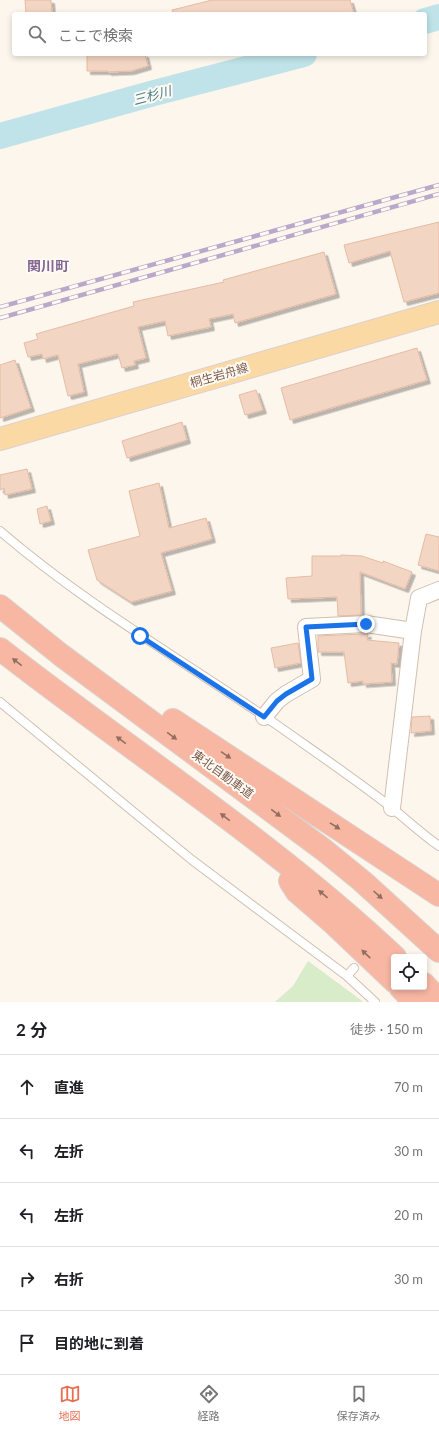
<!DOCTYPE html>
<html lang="ja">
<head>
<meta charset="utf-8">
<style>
	body { margin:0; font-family:Lato,"Noto Sans JP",sans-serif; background:#f6f6f6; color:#202124 }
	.controls { position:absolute; right:12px; bottom:12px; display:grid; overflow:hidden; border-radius:4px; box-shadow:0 2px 6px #0003 }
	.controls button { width:36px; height:36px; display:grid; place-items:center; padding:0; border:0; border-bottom:1px solid #e0e0e0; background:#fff; color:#202124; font:20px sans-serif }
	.stop { position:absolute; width:12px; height:12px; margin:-9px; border:3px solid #1a73e8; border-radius:50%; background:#fff }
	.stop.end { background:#1a73e8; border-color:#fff; box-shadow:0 1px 4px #0008 }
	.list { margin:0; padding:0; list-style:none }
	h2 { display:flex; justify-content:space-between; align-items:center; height:52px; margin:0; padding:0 16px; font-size:17px }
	h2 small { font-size:13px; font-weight:400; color:#757577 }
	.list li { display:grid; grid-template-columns:26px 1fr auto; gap:12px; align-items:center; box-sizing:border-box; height:64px; padding:0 16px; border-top:1px solid #e0e0e0 }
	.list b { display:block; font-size:15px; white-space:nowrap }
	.list em { font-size:13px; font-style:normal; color:#757577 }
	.icon { flex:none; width:22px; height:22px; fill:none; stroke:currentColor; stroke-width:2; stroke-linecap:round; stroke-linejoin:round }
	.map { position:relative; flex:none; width:439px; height:1002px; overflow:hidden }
	.search { position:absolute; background:#fff; box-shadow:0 2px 6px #0003; left:12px; right:12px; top:12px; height:44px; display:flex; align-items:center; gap:10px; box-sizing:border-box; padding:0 14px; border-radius:4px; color:#757577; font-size:15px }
	.sheet { height:372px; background:#fff }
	nav { display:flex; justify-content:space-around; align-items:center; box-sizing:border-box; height:56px; border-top:1px solid #e0e0e0; background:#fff; font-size:11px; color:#757577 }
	nav a { display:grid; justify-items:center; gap:2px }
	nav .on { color:#e76f51 }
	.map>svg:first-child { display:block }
</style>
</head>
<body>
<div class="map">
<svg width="439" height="1002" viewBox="0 0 439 1002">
	<defs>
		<filter id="shadow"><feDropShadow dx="3.5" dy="3.5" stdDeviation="0" flood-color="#0004"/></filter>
	</defs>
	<rect width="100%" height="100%" fill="#fdf6ec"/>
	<!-- green -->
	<path fill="#d8ecc9" d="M 308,961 L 361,1000 L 363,1002 L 275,1002 L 293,986 Z"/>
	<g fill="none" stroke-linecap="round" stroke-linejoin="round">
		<!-- river -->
		<path stroke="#bfe3e8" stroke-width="26" d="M 425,21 L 439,17
			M 0,136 L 154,93 L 304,54"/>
	</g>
	<!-- building -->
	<path fill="#f3d5c3" stroke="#e6bba3" filter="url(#shadow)" d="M 25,0 L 51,0 L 52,14 L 26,14 Z
		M 212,0 L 350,0 L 354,14 L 173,14 L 172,10 Z
		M 87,54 L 145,54 L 148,66 L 131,71 L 108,72 L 108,71 L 87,71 Z
		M 439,222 L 439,293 L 404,302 L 390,251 L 349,263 L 344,245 Z
		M 324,252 L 336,294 L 235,323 L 233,314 L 209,319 L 211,327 L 168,336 L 165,321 L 138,327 L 146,358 L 134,361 L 135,365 L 122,368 L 118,354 L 78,364 L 84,392 L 68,396 L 58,355 L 43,359 L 42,354 L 28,357 L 24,343 L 38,339 L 36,334 L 134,306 L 133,302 L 224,282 L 223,280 Z
		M 417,348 L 427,380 L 290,420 L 281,388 Z
		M 15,360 L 31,408 L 0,418 L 0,365 Z
		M 256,390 L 263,410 L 245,415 L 239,395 Z
		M 182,422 L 187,440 L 127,458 L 122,441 Z
		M 27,469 L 32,489 L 5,495 L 4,488 L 0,490 L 0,475 Z
		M 159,483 L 169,528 L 206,518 L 212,539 L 161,553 L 172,591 L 131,602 L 97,580 L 88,550 L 140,536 L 129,491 Z
		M 47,506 L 51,521 L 40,524 L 37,509 Z
		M 426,534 L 439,537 L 439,571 L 418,565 Z
		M 341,555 L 362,556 L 383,563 L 383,561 L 412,572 L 405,589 L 360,572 L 361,615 L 338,616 L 337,597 L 288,599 L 286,578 L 312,576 L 312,556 L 341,556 Z
		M 363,634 L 368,634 L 367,640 L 399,643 L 397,664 L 391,663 L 392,682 L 363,684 L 363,681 L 348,683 L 344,652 L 318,652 L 318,636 Z
		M 298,643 L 301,663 L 275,668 L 271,648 Z
		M 430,716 L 431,731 L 411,733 L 412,717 Z"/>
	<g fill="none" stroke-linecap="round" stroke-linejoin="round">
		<defs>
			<path id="lane" d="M 0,531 C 86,605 184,661 277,725 C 315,752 355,779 392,808 C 408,821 422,834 439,846
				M 0,702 L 192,860 L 347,976 L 375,1002
				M 347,976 L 354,968"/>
			<path id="street" d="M 264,717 L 277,701 L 286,694 L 312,679 L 306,627 L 366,624 L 413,631
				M 392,808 L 413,631 L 419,598 L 439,590"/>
			<path id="primary" d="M 0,439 L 439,312"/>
			<path id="highway" d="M 0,606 L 61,655 L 324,850 L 362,881 L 439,951
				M 0,649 C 132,752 273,842 395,957
				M 173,720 L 439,895
				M 290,881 L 297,892 L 334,924 L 394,981
				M 424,984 L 439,1000
				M 400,987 L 414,1002"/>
		</defs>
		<!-- lane casing -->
		<use href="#lane" stroke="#d1beb0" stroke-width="10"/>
		<!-- street casing -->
		<use href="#street" stroke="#d1beb0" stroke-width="18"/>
		<!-- primary casing -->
		<use href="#primary" stroke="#dad1cd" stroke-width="24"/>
		<!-- highway casing -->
		<use href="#highway" stroke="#dad1cd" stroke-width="24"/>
		<!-- lane -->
		<use href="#lane" stroke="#fff" stroke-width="8"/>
		<!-- street -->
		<use href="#street" stroke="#fff" stroke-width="16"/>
		<!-- primary -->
		<use href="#primary" stroke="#fbd9a5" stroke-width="22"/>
		<!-- highway -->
		<use href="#highway" stroke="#f7b7a3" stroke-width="22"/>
		<defs>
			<path id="rail" d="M 0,307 L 439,185
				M 0,318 L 439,194"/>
		</defs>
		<!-- rail casing -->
		<use href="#rail" stroke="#b9a8c9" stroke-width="4.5"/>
		<!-- rail -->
		<use href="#rail" stroke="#fffaf3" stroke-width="3" stroke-dasharray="9" stroke-linecap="butt"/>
	</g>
	<!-- one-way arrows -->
	<defs><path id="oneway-solid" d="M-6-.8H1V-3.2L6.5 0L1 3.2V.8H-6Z"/></defs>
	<g fill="#936e5e">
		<use href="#oneway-solid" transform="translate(17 662) rotate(-142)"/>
		<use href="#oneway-solid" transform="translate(172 736) rotate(36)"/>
		<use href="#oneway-solid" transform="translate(121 740) rotate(-144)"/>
		<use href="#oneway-solid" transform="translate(226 755) rotate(34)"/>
		<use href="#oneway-solid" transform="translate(276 813) rotate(37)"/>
		<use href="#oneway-solid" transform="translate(225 817) rotate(-143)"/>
		<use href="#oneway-solid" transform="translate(335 826) rotate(32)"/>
		<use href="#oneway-solid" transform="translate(323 894) rotate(-140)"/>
		<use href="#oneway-solid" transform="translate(378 895) rotate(42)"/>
		<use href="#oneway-solid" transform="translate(366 954) rotate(-137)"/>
	</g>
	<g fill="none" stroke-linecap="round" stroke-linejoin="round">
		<!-- route -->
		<path stroke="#1a73e8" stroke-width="5" d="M 140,636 L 264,717 L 277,701 L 286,694 L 312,679 L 306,627 L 366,624"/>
	</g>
	<g text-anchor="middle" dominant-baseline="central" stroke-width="4" stroke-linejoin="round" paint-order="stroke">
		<!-- street labels -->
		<g font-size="12" fill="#7a5c4d" stroke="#fffaf3">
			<text transform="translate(219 375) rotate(-16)">桐生岩舟線</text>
			<text transform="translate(223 774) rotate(36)">東北自動車道</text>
		</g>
		<!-- water labels -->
		<g font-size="13" font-style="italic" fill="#437c86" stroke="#fffaf3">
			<text transform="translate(152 95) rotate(-15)">三杉川</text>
		</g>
		<!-- quarter labels -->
		<g font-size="14" font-weight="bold" fill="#846695" stroke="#fffaf3">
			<text x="48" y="265">関川町</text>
		</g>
	</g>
</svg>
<div class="controls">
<button><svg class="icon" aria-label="locate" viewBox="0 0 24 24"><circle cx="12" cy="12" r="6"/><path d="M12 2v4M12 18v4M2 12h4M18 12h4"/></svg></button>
</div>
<div class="stop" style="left:140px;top:636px"></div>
<div class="stop end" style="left:366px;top:624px"></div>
<div class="search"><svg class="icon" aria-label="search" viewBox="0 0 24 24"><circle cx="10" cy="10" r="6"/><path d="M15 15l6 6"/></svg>ここで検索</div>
</div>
<section class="sheet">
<h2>2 分<small>徒歩 · 150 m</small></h2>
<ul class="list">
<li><svg class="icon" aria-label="ahead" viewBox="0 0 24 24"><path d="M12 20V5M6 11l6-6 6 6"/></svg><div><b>直進</b></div><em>70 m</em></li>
<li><svg class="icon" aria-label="left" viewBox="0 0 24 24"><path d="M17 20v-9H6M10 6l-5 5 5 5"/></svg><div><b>左折</b></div><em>30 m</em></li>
<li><svg class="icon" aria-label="left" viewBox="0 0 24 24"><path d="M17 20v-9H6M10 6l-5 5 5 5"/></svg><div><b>左折</b></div><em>20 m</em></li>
<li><svg class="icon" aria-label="right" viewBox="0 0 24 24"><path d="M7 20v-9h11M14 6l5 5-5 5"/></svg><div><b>右折</b></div><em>30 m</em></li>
<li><svg class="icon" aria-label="arrive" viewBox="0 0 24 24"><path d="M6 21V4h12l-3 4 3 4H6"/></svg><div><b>目的地に到着</b></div></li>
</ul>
</section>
<nav>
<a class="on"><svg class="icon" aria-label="map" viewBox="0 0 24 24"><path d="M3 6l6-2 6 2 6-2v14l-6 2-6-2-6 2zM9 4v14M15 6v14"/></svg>地図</a>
<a><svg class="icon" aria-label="directions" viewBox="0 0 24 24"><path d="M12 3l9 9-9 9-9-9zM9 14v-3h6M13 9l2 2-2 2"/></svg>経路</a>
<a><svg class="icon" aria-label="saved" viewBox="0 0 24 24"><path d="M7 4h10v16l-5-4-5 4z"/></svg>保存済み</a>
</nav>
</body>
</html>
